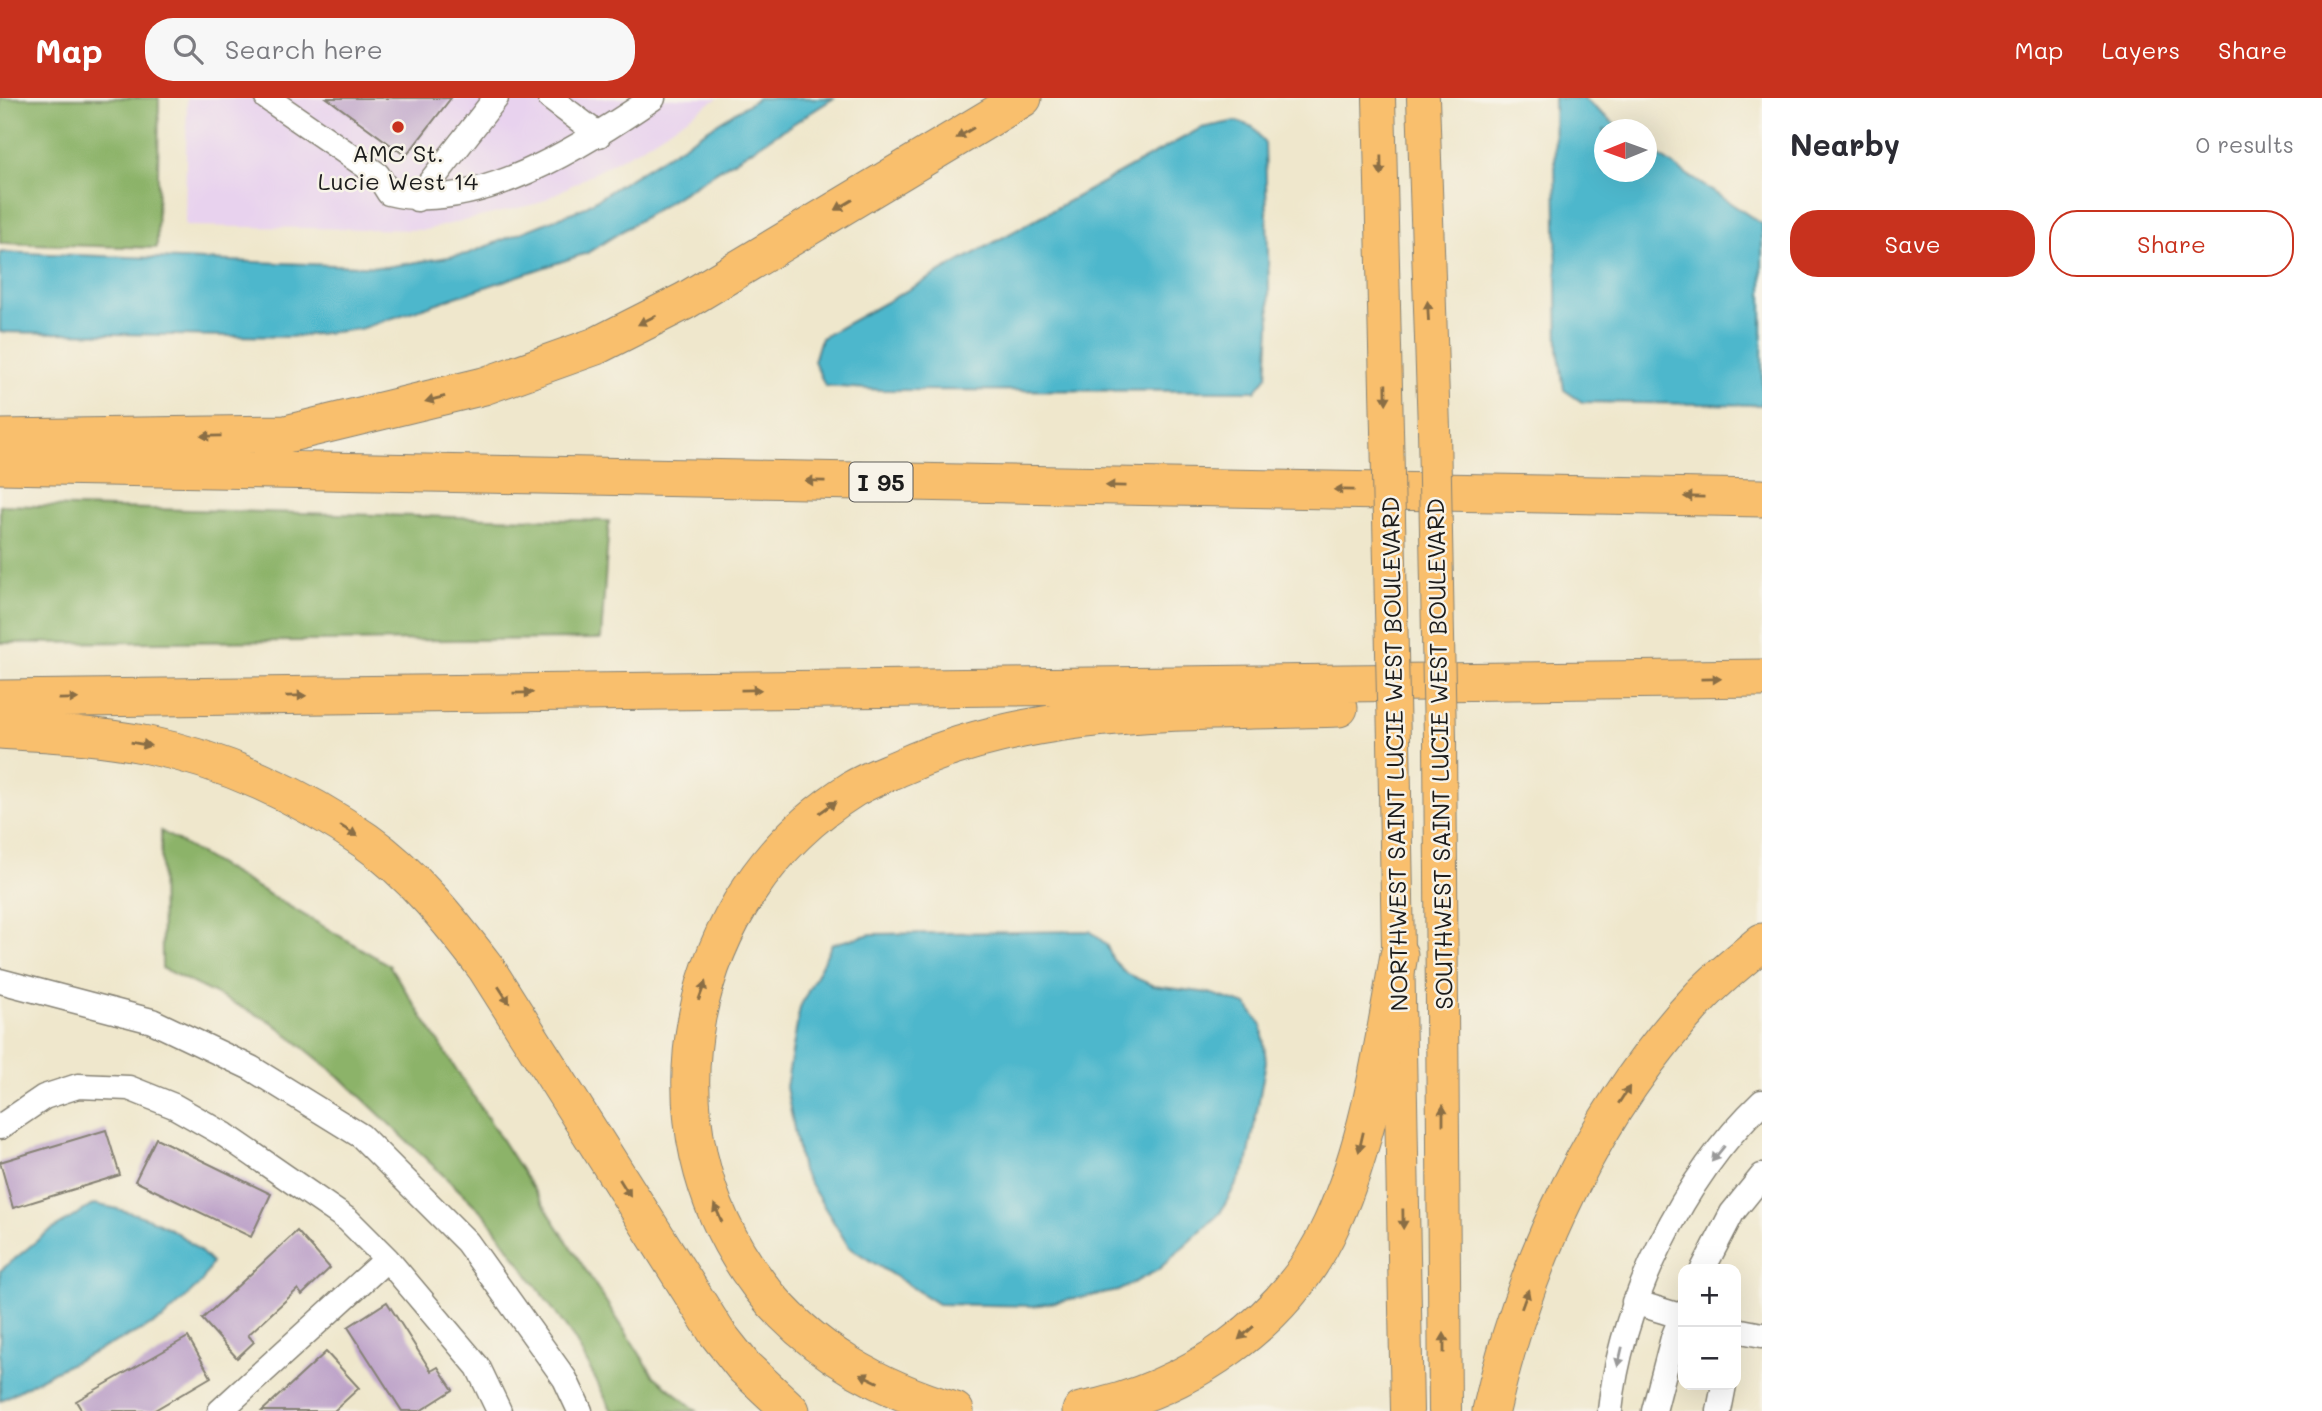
<!DOCTYPE html>
<html lang="en">
<head>
<meta charset="utf-8">
<style>
	body { margin:0; font-family:Mali,sans-serif; background:#f7f7f7; color:#2b2b33 }
	.controls { position:absolute; right:21px; bottom:21px; display:grid; overflow:hidden; border-radius:14px; box-shadow:0 7px 28px #0002 }
	.controls button { width:63px; height:63px; display:grid; place-items:center; padding:0; border:0; border-bottom:2px solid #e1e1e2; background:#fff; color:#2b2b33; font:35px sans-serif }
	.compass { position:absolute; left:1594px; top:21px; width:63px; height:63px; border-radius:50%; background:#fff; box-shadow:0 7px 28px #0002; rotate:269deg }
	.list { margin:0; padding:0; list-style:none }
	h2 { display:flex; justify-content:space-between; align-items:center; height:91px; margin:0; padding:0 28px; font-size:30px }
	h2 small { font-size:23px; font-weight:400; color:#7c7c81 }
	.actions { display:flex; gap:14px; padding:21px 28px }
	.actions a { flex:1; padding:16px 0; border:2px solid #c8321e; border-radius:28px; text-align:center; font-size:24px; color:#c8321e }
	.actions .main { background:#c8321e; color:#fff }
	.icon { flex:none; width:38px; height:38px; fill:none; stroke:currentColor; stroke-width:2; stroke-linecap:round; stroke-linejoin:round }
	.map { position:relative; flex:none; width:1762px; height:1313px; overflow:hidden }
	header { display:flex; align-items:center; gap:42px; box-sizing:border-box; height:98px; padding:0 35px; background:#c8321e; color:#fff }
	header strong { font-size:33px }
	nav { display:flex; gap:38px; margin-inline-start:auto; font-size:24px }
	.search { width:490px; height:63px; background:#f7f7f7; display:flex; align-items:center; gap:18px; box-sizing:border-box; padding:0 24px; border-radius:28px; color:#7c7c81; font-size:26px }
	main { display:flex }
	aside { flex:1; background:#fff }
	.map>svg:first-child { display:block }
</style>
</head>
<body>
<header>
<strong>Map</strong>
<div class="search"><svg class="icon" aria-label="search" viewBox="0 0 24 24"><circle cx="10" cy="10" r="6"/><path d="M15 15l6 6"/></svg>Search here</div>
<nav><a>Map</a><a>Layers</a><a>Share</a></nav>
</header>
<main>
<div class="map">
<svg width="1762" height="1313" viewBox="0 0 1762 1313">
	<rect width="100%" height="100%" fill="#f7f3e8"/>
	<filter id="ink" filterUnits="userSpaceOnUse"><feTurbulence type="fractalNoise" baseFrequency=".0143" numOctaves="2"/><feDisplacementMap in="SourceGraphic" scale="14" xChannelSelector="R" yChannelSelector="G"/><feConvolveMatrix kernelMatrix="1 2 1 2 8 2 1 2 1" color-interpolation-filters="sRGB"/></filter>
	<filter id="wash" filterUnits="userSpaceOnUse"><feTurbulence type="fractalNoise" baseFrequency=".00686" numOctaves="4" result="noise"/><feDisplacementMap in="SourceGraphic" scale="28" xChannelSelector="R" yChannelSelector="G"/><feGaussianBlur stdDeviation="1.57" result="paint"/><feColorMatrix in="noise" values="0 0 0 0 0 0 0 0 0 0 0 0 0 0 0 0 0 1.4 0 .05"/><feComposite in="paint" operator="in"/></filter>
	<g filter="url(#wash)">
		<rect width="100%" height="100%" fill="#efe7cc"/>
		<!-- built -->
		<path fill="#e8d2ee" d="M 187,0 L 718,0 L 640,50 L 539,105 L 425,132 L 185,128 Z"/>
		<!-- forest -->
		<path fill="#8cb369" stroke="#546842" stroke-width="2" d="M 0,0 L 159,0 L 157,150 L 0,145 Z
			M 0,407 L 609,423 L 601,541 L 0,545 Z
			M 161,733 L 389,867 L 654,1278 L 697,1313 L 612,1313 L 575,1242 L 485,1117 L 340,979 L 272,924 L 162,870 Z"/>
		<!-- water -->
		<path fill="#4eb7cc" stroke="#356a74" stroke-width="2" d="M 758,0 L 834,0 L 587,155 L 360,231 L 290,239 L 0,234 L 0,154 L 386,169 L 467,156 L 583,110 Z
			M 1554,0 L 1583,0 L 1621,31 L 1604,32 L 1604,74 L 1646,74 L 1647,50 L 1762,126 L 1762,307 L 1582,304 L 1564,292 L 1558,250 Z
			M 1236,23 L 1253,29 L 1265,46 L 1270,228 L 1267,278 L 1255,293 L 881,292 L 825,288 L 814,263 L 821,240 L 1201,30 Z
			M 1090,833 L 1106,846 L 1113,862 L 1127,876 L 1154,888 L 1209,895 L 1247,907 L 1262,928 L 1266,964 L 1247,1067 L 1220,1115 L 1158,1172 L 1118,1193 L 1034,1208 L 938,1206 L 849,1149 L 802,1073 L 786,989 L 800,909 L 832,846 L 871,836 Z
			M 94,1106 C 143,1115 178,1128 212,1165 L 201,1185 L 162,1222 L 51,1275 L 0,1303 L 0,1173 L 45,1136 Z"/>
		<g id="blocks">
			<!-- building -->
			<path fill="#bda3c9" d="M 327,0 L 451,0 L 406,58 Z
				M 106,1032 L 120,1077 L 13,1110 L 0,1064 Z
				M 156,1040 L 271,1096 L 251,1139 L 135,1083 Z
				M 297,1133 L 330,1170 L 302,1197 L 298,1191 L 248,1237 L 254,1244 L 237,1260 L 202,1221 Z
				M 387,1204 L 431,1273 L 438,1269 L 453,1292 L 420,1313 L 402,1313 L 348,1229 Z
				M 188,1239 L 211,1279 L 153,1313 L 82,1313 L 76,1303 Z
				M 326,1254 L 359,1290 L 334,1313 L 262,1313 Z"/>
		</g>
	</g>
	<g filter="url(#ink)">
		<use href="#blocks" fill-opacity="0" stroke="#868274" stroke-width="2"/>
		<g fill="none" stroke-linecap="round" stroke-linejoin="round">
			<defs>
				<path id="minor" d="M 267,0 L 377,76 L 389,95 C 476,117 584,47 653,0
					M 550,0 L 599,37
					M 417,101 L 496,0
					M 0,883 L 152,923 L 251,970 L 361,1038 L 467,1144 L 565,1281 L 580,1313
					M 0,1029 L 44,999 L 78,988 L 129,990 L 174,1008 L 225,1037 L 348,1122 L 387,1161 L 478,1269 L 499,1313
					M 1703,1171 L 1732,1115 L 1762,1078
					M 1634,1204 L 1683,1219
					M 1736,1232 L 1762,1237
					M 220,1313 L 387,1161
					M 1610,1313 C 1621,1205 1683,1079 1762,1004
					M 1654,1313 L 1673,1240 L 1683,1215
					M 1719,1313 L 1724,1287"/>
				<path id="major" d="M 1379,0 L 1387,332
					M 1423,0 L 1434,331
					M 1440,642 L 1445,1313
					M 1394,644 L 1407,1313"/>
				<path id="highway" d="M 0,340 L 286,336 L 484,288 L 596,248 L 685,203 L 1023,0
					M 0,367 L 1762,400
					M 0,601 L 1762,580
					M 0,632 C 50,635 99,637 148,647 C 224,662 302,698 366,743 C 413,776 451,824 486,870 L 717,1235 L 744,1269 L 791,1313
					M 955,1313 C 879,1290 810,1253 760,1188 C 637,1029 684,797 853,691 C 868,682 885,676 901,669 C 1038,607 1191,615 1339,610
					M 1081,1313 C 1186,1293 1288,1225 1332,1125 C 1370,1041 1383,947 1399,857
					M 1491,1313 C 1525,1162 1595,1010 1702,897 C 1720,878 1742,861 1762,844"/>
			</defs>
			<!-- minor casing -->
			<use href="#minor" stroke="#868274" stroke-width="27"/>
			<!-- major casing -->
			<use href="#major" stroke="#868274" stroke-width="34"/>
			<!-- highway casing -->
			<use href="#highway" stroke="#868274" stroke-width="39"/>
			<!-- minor -->
			<use href="#minor" stroke="#fff" stroke-width="24"/>
			<!-- major -->
			<use href="#major" stroke="#f9bf6d" stroke-width="32"/>
			<!-- highway -->
			<use href="#highway" stroke="#f9bf6d" stroke-width="37"/>
			<defs>
				<path id="major-bridge" d="M 1434,331 L 1440,642
					M 1387,332 L 1394,644"/>
			</defs>
			<!-- major-bridge casing -->
			<use href="#major-bridge" stroke="#868274" stroke-width="34" stroke-linecap="butt"/>
			<!-- major-bridge -->
			<use href="#major-bridge" stroke="#f9bf6d" stroke-width="32"/>
		</g>
		<!-- one-way arrows -->
		<defs><path id="oneway-solid" d="M-6-.8H1V-3.2L6.5 0L1 3.2V.8H-6Z" transform="scale(1.75)"/></defs>
		<g fill="#8a6e44">
			<use href="#oneway-solid" transform="translate(965 35) rotate(149)"/>
			<use href="#oneway-solid" transform="translate(1381 68) rotate(89)"/>
			<use href="#oneway-solid" transform="translate(844 107) rotate(149)"/>
			<use href="#oneway-solid" transform="translate(1428 213) rotate(-93)"/>
			<use href="#oneway-solid" transform="translate(647 222) rotate(153)"/>
			<use href="#oneway-solid" transform="translate(1386 296) rotate(89)"/>
			<use href="#oneway-solid" transform="translate(435 301) rotate(165)"/>
			<use href="#oneway-solid" transform="translate(211 338) rotate(179)"/>
			<use href="#oneway-solid" transform="translate(815 383) rotate(-179)"/>
			<use href="#oneway-solid" transform="translate(1116 388) rotate(-179)"/>
			<use href="#oneway-solid" transform="translate(1344 392) rotate(-179)"/>
			<use href="#oneway-solid" transform="translate(1694 399) rotate(-179)"/>
			<use href="#oneway-solid" transform="translate(1711 581) rotate(-1)"/>
			<use href="#oneway-solid" transform="translate(751 592) rotate(-1)"/>
			<use href="#oneway-solid" transform="translate(523 595) rotate(-1)"/>
			<use href="#oneway-solid" transform="translate(296 598) rotate(-1)"/>
			<use href="#oneway-solid" transform="translate(68 601) rotate(-1)"/>
			<use href="#oneway-solid" transform="translate(141 646) rotate(10)"/>
			<use href="#oneway-solid" transform="translate(828 709) rotate(-35)"/>
			<use href="#oneway-solid" transform="translate(349 733) rotate(32)"/>
			<use href="#oneway-solid" transform="translate(702 893) rotate(-70)"/>
			<use href="#oneway-solid" transform="translate(504 897) rotate(57)"/>
			<use href="#oneway-solid" transform="translate(1624 997) rotate(-57)"/>
			<use href="#oneway-solid" transform="translate(1443 1017) rotate(-90)"/>
			<use href="#oneway-solid" transform="translate(1361 1044) rotate(103)"/>
			<use href="#oneway-solid" transform="translate(625 1090) rotate(58)"/>
			<use href="#oneway-solid" transform="translate(718 1115) rotate(-113)"/>
			<use href="#oneway-solid" transform="translate(1403 1121) rotate(89)"/>
			<use href="#oneway-solid" transform="translate(1525 1201) rotate(-70)"/>
			<use href="#oneway-solid" transform="translate(1246 1235) rotate(139)"/>
			<use href="#oneway-solid" transform="translate(1444 1245) rotate(-90)"/>
			<use href="#oneway-solid" transform="translate(869 1280) rotate(-154)"/>
		</g>
		<g fill="#999">
			<use href="#oneway-solid" transform="translate(1718 1056) rotate(129)"/>
			<use href="#oneway-solid" transform="translate(1620 1259) rotate(103)"/>
		</g>
	</g>
	<!-- markers -->
	<circle fill="#c8321e" stroke="#f7f3e8" stroke-width="2.5" cx="398" cy="29" r="7"/>
	<g text-anchor="middle" dominant-baseline="central" stroke-width="5" stroke-linejoin="round" paint-order="stroke">
		<!-- shield labels -->
		<rect fill="#f7f3e8" stroke="#5e5c59" stroke-width="2" x="849.5" y="364.5" width="63" height="39" rx="5"/>
		<g font-size="23" font-weight="bold" fill="#1c1c1c">
			<text x="881" y="384">I 95</text>
		</g>
		<!-- poi labels -->
		<g font-size="24" fill="#1c1c1c" stroke="#f7f3e8">
			<text x="398" y="54">AMC St.<tspan x="398" dy="28">Lucie West 14</tspan></text>
		</g>
		<!-- street labels -->
		<g font-size="24" fill="#1c1c1c" stroke="#f7f3e8">
			<text transform="translate(1394 656) rotate(-91)">NORTHWEST SAINT LUCIE WEST BOULEVARD</text>
			<text transform="translate(1439 656) rotate(-91)">SOUTHWEST SAINT LUCIE WEST BOULEVARD</text>
		</g>
	</g>
</svg>
<div class="controls">
<button>+</button>
<button>−</button>
</div>
<svg class="compass" viewBox="-18 -18 36 36"><path d="M0-13l5 13h-10z" fill="#e53935"/><path d="M0 13l5-13h-10z" fill="#7c7c81"/></svg>
</div>
<aside>
<h2>Nearby<small>0 results</small></h2>
<ul class="list">
</ul>
<div class="actions"><a class="main">Save</a><a>Share</a></div>
</aside>
</main>
</body>
</html>
